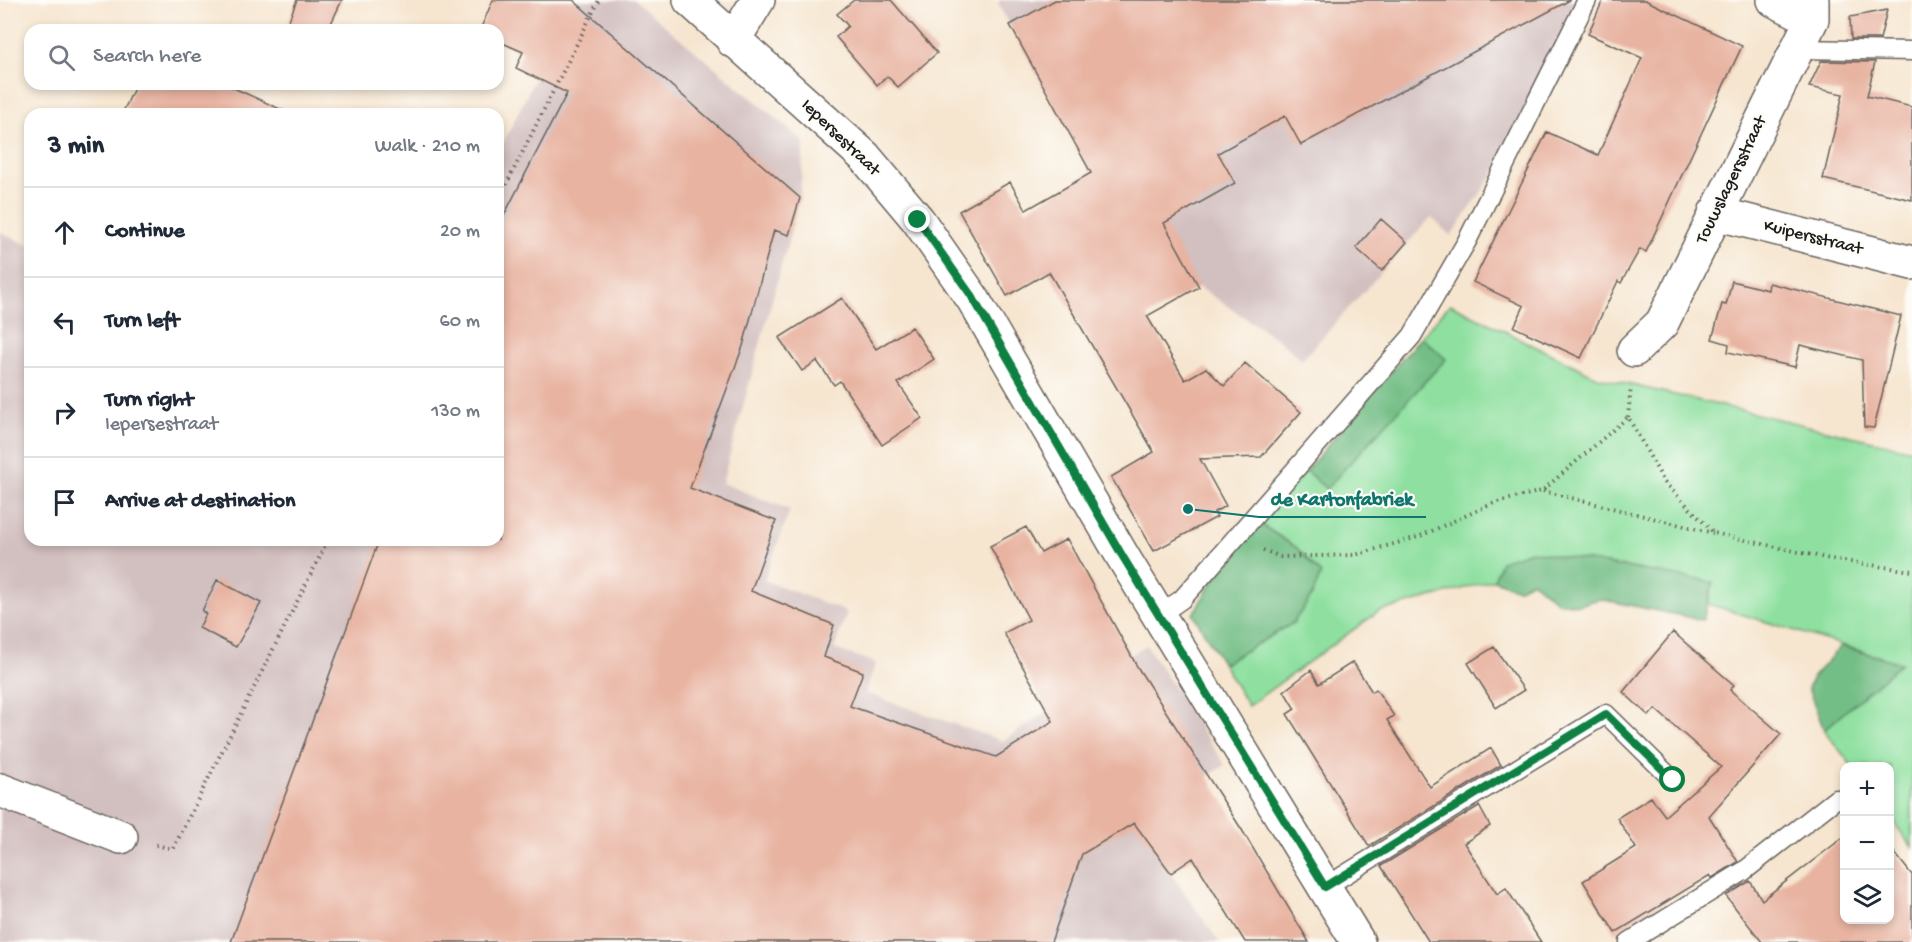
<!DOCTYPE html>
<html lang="en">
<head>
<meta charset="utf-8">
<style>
	body { margin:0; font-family:"Gochi Hand",sans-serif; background:#f2f2f3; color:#1f2937 }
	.controls { position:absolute; right:18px; bottom:18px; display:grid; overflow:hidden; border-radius:12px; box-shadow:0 3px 9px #0003 }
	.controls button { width:54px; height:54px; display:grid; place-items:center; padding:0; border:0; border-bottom:2px solid #e0e1e3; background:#fff; color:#1f2937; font:30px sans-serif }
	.stop { position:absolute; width:18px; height:18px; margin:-14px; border:4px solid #0b8043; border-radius:50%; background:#fff }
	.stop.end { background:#0b8043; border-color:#fff; box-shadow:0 2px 6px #0008 }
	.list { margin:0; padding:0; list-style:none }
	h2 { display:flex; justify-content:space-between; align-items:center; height:78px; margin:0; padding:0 24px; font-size:26px }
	h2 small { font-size:20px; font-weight:400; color:#747a83 }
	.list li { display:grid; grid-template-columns:39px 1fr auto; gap:18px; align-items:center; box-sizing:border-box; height:90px; padding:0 24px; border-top:2px solid #e0e1e3 }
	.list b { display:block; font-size:22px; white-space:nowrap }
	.list p { margin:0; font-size:20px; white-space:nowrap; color:#747a83 }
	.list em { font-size:20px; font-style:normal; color:#747a83 }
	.icon { flex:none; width:33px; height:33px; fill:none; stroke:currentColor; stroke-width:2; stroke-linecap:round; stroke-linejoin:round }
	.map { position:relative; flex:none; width:1912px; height:942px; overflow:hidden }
	.search { position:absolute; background:#fff; box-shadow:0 3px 9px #0003; left:24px; top:24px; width:480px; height:66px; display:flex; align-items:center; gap:15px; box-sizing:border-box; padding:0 21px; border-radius:18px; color:#747a83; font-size:22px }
	.panel { position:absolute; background:#fff; box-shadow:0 3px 9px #0003; left:24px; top:108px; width:480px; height:438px; border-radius:18px }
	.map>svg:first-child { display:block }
</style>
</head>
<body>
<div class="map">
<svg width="1912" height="942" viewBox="0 0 1912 942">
	<rect width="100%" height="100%" fill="#fdfcf7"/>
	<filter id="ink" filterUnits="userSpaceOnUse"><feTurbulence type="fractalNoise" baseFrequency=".0167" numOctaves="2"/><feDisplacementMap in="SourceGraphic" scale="12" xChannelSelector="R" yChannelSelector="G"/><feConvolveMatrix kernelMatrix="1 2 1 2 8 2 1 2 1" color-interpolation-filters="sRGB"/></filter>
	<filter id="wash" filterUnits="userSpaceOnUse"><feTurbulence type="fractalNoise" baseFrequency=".008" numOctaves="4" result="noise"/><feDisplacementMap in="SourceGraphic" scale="24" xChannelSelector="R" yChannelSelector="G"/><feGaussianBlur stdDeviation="1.35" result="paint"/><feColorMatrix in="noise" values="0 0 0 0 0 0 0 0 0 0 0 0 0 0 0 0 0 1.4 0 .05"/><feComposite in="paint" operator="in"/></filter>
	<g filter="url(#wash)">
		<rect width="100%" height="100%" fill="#f6e5cf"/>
		<!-- industrial -->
		<path fill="#d2bfbf" d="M 573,0 L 634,0 L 804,142 L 800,198 L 722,483 L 790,510 L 764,580 L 847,612 L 834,649 L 876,663 L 865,693 L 1003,741 L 1146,645 L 1225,765 L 1135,822 L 1219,942 L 0,942 L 0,232 L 30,246 L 30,540 L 498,540 L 498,154 Z
			M 1000,0 L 1578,0 L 1493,175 L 1451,236 L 1431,217 L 1302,360 L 1277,339 L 1199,287 L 1164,306 L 998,4 Z"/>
		<!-- green -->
		<path fill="#8fe0a0" stroke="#567e5e" stroke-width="1.5" d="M 1450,304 L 1597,377 L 1912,450 L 1912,847 L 1890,817 L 1890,766 L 1852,766 L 1824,730 L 1900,663 L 1708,604 L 1713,583 L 1501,561 L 1494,580 L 1378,612 L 1248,706 L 1223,664 L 1293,623 L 1297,548 L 1260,524 L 1306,471 L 1326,488 L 1445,359 L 1421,337 Z"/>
		<!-- forest -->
		<path fill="#73be86" stroke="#486d51" stroke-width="1.5" d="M 1421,337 L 1446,359 L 1326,489 L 1306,471 Z
			M 1260,524 L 1297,548 L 1321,574 L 1312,596 L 1293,623 L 1223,664 L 1193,614 L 1214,579 Z
			M 1531,551 L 1713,582 L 1703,620 L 1599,599 L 1579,605 L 1558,602 L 1532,581 L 1518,589 L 1494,580 L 1501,561 Z
			M 1841,646 L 1901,663 L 1824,730 L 1808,688 L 1813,677 Z"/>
		<g id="blocks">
			<!-- building -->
			<path fill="#e8b3a1" d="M 297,0 L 342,0 L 328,30 L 285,30 Z
				M 493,0 L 573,0 L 800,198 L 789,235 L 774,230 L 743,346 L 690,488 L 776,521 L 751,591 L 834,625 L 824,657 L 863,672 L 850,706 L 996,757 L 1053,721 L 1004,633 L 1029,620 L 990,546 L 1026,527 L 1041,553 L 1067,539 L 1138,668 L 1242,830 L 1309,942 L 1245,942 L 1193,858 L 1171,873 L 1134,823 L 1082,854 L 1051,942 L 231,942 L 379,540 L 498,540 L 498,227 L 567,93 L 516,68 L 523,52 L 498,41 L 498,30 L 480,30 Z
				M 854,0 L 891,0 L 937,53 L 898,87 L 887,76 L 877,85 L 836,37 L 848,26 L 837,14 Z
				M 1055,0 L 1570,0 L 1301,145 L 1285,116 L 1218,153 L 1235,183 L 1164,223 L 1199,287 L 1147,316 L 1185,380 L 1206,368 L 1224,386 L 1245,363 L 1301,412 L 1261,457 L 1200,459 L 1226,506 L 1214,512 L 1217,517 L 1154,551 L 1111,477 L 1154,452 L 1049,272 L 1007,296 L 959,211 L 1010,182 L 1026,210 L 1091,173 L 1010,25 Z
				M 1603,0 L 1645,0 L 1742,46 L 1646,252 L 1640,249 L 1621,283 L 1618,281 L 1581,358 L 1514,327 L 1524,306 L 1473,282 L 1547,132 L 1598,155 L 1642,58 L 1588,34 Z
				M 1887,10 L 1880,39 L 1851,39 L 1850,17 Z
				M 1821,61 L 1875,62 L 1867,96 L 1912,107 L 1912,200 L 1823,179 L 1843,94 L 1809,87 Z
				M 136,84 L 225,84 L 291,114 L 122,114 Z
				M 1381,219 L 1407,242 L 1382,271 L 1356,248 Z
				M 1732,281 L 1768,290 L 1769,283 L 1901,316 L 1874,428 L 1864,427 L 1862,360 L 1800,345 L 1795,367 L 1728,352 L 1729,344 L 1712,339 L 1722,304 L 1726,305 Z
				M 842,298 L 876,349 L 912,327 L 934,359 L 898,383 L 922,418 L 882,445 L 840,381 L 834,385 L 817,361 L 802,371 L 779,338 Z
				M 217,580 L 261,603 L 236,647 L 199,628 L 206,614 L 202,611 Z
				M 1673,632 L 1734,685 L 1730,690 L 1781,734 L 1709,816 L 1738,862 L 1712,878 L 1710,875 L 1615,933 L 1583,881 L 1636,848 L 1617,818 L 1651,797 L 1665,816 L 1721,767 L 1655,709 L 1649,716 L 1623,692 Z
				M 1494,647 L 1524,690 L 1496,708 L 1468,663 Z
				M 1353,662 L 1372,692 L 1376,689 L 1394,716 L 1387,720 L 1430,787 L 1491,748 L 1501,765 L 1369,846 L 1287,714 L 1295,709 L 1284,691 L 1311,670 L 1319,684 Z
				M 1479,806 L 1490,826 L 1464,843 L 1497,894 L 1506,888 L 1541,942 L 1429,942 L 1381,866 Z
				M 1845,836 L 1845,920 L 1890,920 L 1890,847 L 1912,875 L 1912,942 L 1762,942 L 1726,896 L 1750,881 L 1762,900 Z"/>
		</g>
	</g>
	<g filter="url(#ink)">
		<use href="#blocks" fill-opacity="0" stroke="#68625b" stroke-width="1.5"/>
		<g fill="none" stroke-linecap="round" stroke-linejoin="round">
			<defs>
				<path id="lane" d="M 1797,49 L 1912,51
					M 1159,615 L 1182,599 L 1412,336 L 1467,241 L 1587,0
					M 1325,887 L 1606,714 L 1673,780
					M 1629,942 L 1744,871 L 1836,799"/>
				<path id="street" d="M 690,0 L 865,157 L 918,220 L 973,299 L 1123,557 L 1358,942
					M 1774,0 L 1812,19
					M 733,41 L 758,0
					M 1715,213 L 1912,263
					M 1634,350 L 1662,323 L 1812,19 L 1812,0
					M 0,790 L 121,837"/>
			</defs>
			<!-- lane casing -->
			<use href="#lane" stroke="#68625b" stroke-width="21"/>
			<!-- street casing -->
			<use href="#street" stroke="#68625b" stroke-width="36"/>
			<!-- path -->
			<path stroke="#68625b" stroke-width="4" stroke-dasharray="1.5 4.5" stroke-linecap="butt" d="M 498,201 L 599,0
				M 1628,417 L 1631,387
				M 1543,491 L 1713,533
				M 1263,550 L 1281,557 L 1355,555 L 1418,537 L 1494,503 L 1542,491 L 1628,417 L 1664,482 L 1714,533 L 1830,559 L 1912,571
				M 156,845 L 173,849 L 328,540"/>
			<!-- lane -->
			<use href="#lane" stroke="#fff" stroke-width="18"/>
			<!-- street -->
			<use href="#street" stroke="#fff" stroke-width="33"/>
		</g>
	</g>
	<g fill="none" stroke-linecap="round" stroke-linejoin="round" filter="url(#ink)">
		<!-- route -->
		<path stroke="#0b8043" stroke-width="8" d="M 918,220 L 973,298 L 1123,557 L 1325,887 L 1606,714 L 1673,780"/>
	</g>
	<g text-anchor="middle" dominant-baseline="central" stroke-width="4.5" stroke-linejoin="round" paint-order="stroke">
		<!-- street labels -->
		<g font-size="18" fill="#1c1c1c" stroke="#fdfcf7">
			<text transform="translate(840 138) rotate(44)">Iepersestraat</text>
			<text transform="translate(1732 180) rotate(-64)">Touwslagersstraat</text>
			<text transform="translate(1813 238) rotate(14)">Kuipersstraat</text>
		</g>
	</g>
	<!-- callouts -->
	<path fill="none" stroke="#0f766e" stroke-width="2" d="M1188 509L1259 517H1426"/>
	<circle fill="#0f766e" stroke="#fdfcf7" stroke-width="2" cx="1188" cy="509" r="6"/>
	<g font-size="20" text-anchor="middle" font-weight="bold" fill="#0f766e" stroke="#fdfcf7" stroke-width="4.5" stroke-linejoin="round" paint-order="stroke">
		<text x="1342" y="505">de Kartonfabriek</text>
	</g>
</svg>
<div class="controls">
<button>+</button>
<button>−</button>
<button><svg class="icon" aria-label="layers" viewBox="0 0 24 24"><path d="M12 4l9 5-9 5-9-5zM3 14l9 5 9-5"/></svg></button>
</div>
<div class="stop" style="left:1673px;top:780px"></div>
<div class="stop end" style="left:918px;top:220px"></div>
<div class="search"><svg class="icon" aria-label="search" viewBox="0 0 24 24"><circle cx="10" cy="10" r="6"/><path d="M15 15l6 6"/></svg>Search here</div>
<section class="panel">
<h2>3 min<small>Walk · 210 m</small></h2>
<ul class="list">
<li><svg class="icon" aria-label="ahead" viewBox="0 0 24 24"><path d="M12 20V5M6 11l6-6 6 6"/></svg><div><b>Continue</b></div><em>20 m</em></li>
<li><svg class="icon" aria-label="left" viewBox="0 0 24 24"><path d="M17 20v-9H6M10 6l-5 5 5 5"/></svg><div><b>Turn left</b></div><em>60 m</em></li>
<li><svg class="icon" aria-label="right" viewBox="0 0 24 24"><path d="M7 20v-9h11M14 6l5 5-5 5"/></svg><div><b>Turn right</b><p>Iepersestraat</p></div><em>130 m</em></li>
<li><svg class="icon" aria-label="arrive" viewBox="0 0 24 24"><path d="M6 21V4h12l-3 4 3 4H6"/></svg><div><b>Arrive at destination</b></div></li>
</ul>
</section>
</div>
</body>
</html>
